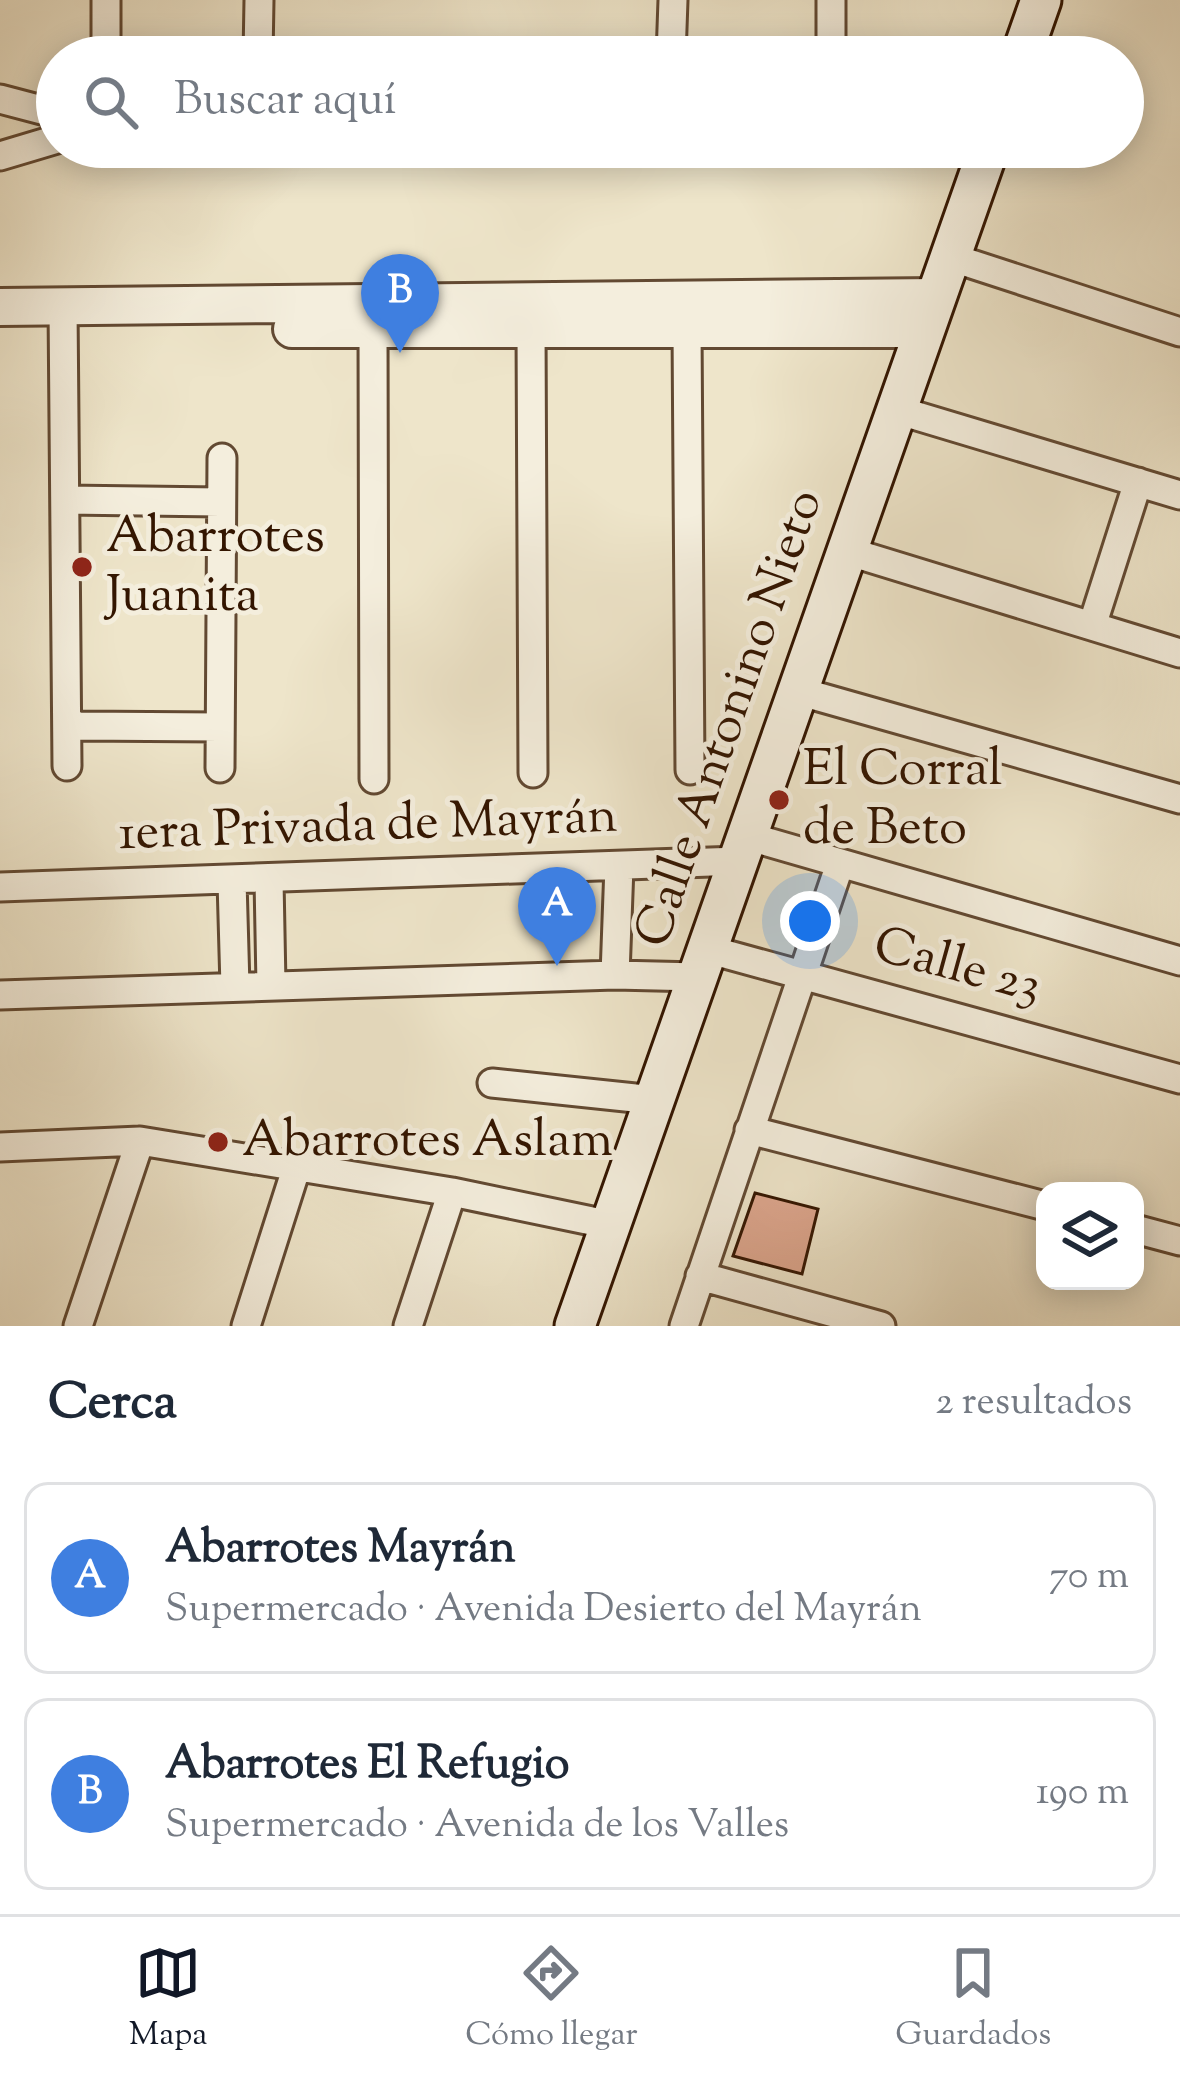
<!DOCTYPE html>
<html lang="es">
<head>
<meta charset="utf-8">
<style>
	body { margin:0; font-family:"Sorts Mill Goudy",serif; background:#f6f6f7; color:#1f2937 }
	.controls { position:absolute; right:36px; bottom:36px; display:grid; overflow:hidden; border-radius:24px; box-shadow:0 6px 30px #0003 }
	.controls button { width:108px; height:108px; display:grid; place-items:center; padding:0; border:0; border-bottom:3px solid #e0e1e3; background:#fff; color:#1f2937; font:60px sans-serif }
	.you { position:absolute; left:810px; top:921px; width:42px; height:42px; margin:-30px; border:9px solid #fff; border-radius:50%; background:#1a73e8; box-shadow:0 0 0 18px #1a73e833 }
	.badge { display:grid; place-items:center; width:78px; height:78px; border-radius:50%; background:#111827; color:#fff; font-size:39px; font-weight:700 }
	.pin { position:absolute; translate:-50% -99px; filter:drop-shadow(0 3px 6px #0008) }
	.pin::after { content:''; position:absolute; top:63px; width:42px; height:36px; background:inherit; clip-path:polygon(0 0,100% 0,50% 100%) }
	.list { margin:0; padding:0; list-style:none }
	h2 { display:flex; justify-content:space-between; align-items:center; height:156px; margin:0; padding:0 48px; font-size:51px }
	h2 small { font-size:39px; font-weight:400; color:#747a83 }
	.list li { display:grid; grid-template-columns:78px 1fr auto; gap:36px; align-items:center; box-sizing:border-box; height:192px; margin:0 24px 24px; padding:0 24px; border:3px solid #e0e1e3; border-radius:24px }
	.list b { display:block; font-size:45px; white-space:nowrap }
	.list p { margin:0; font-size:39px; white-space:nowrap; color:#747a83 }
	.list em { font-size:39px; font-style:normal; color:#747a83 }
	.icon { flex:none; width:66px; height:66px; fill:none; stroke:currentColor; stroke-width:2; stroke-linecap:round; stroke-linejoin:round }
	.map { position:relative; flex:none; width:1180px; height:1326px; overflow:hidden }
	.search { position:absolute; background:#fff; box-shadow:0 6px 30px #0003; left:36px; right:36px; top:36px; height:132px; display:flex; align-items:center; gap:30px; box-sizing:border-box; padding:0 42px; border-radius:66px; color:#747a83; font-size:45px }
	.sheet { height:588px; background:#fff }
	nav { display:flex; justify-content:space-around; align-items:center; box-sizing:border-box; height:168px; border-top:3px solid #e0e1e3; background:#fff; font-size:33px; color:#747a83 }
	nav a { display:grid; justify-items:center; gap:6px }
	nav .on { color:#111827 }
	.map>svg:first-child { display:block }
</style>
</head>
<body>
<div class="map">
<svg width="1180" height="1326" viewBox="0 0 1180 1326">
	<rect width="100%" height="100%" fill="#eee5ca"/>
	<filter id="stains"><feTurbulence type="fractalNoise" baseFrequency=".00167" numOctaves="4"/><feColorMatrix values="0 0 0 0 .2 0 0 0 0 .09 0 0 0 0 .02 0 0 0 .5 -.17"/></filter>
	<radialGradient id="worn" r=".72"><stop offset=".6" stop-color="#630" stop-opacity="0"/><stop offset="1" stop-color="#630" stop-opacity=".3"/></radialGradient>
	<!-- building -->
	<path fill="#dda68e" stroke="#331500" stroke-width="3" d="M 755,1193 L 818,1209 L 802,1274 L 733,1256 Z"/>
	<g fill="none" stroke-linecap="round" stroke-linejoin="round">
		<defs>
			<path id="minor" d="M 106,0 L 106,57
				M 258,57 L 259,0
				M 671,57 L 673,0
				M 831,57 L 831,0
				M 0,99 L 57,114
				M 0,156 L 57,139
				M 950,257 L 1180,332
				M 63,307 L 67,766
				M 373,329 L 374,779
				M 531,329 L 533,773
				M 687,329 L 690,770
				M 897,410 L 1180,495
				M 65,500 L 220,502
				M 847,551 L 1180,653
				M 1092,626 L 1138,482
				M 798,691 L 1180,799
				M 67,721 L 78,726 L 219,727
				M 220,768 L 222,458
				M 747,836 L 1180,961
				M 269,880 L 271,985
				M 232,881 L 235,987
				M 0,887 L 739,861
				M 707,949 L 1180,1079
				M 615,975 L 619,866
				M 0,995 L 615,975 L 698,977
				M 492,1083 L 654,1100
				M 749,1130 L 1045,1206
				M 0,1147 L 140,1141 L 452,1192 L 611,1225
				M 1135,1229 L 1180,1241
				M 700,1276 L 881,1326
				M 78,1326 L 140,1141
				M 246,1326 L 297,1166
				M 408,1326 L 452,1192
				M 684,1326 L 840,864"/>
			<path id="tertiary" d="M 0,307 L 937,297
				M 292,329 L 925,329"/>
			<path id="secondary" d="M 1021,57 L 1041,0
				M 575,1326 L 989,147"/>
		</defs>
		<!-- minor casing -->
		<use href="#minor" stroke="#624932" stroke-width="33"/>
		<!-- tertiary casing -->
		<use href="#tertiary" stroke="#624932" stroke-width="42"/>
		<!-- secondary casing -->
		<use href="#secondary" stroke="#331500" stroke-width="45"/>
		<!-- minor -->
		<use href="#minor" stroke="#f4eedd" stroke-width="27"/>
		<!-- tertiary -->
		<use href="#tertiary" stroke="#f4eedd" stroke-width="36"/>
		<!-- secondary -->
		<use href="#secondary" stroke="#f4eedd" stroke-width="39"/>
	</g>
	<!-- markers -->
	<g fill="#8f2418" stroke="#f4eedd" stroke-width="4.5">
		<circle cx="82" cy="567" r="12"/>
		<circle cx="779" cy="800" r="12"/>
		<circle cx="218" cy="1142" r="12"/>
	</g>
	<g text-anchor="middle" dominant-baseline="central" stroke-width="10" stroke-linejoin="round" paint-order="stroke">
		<!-- poi labels -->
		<g font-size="51" fill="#331500" stroke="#f4eedd" text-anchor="start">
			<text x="106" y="538">Abarrotes<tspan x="106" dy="59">Juanita</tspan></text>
			<text x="803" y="771">El Corral<tspan x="803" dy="59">de Beto</tspan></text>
			<text x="242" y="1142">Abarrotes Aslam</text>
		</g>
		<!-- street labels -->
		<g font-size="51" fill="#331500" stroke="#f4eedd">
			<text transform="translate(731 719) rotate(-71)">Calle Antonino Nieto</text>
			<text transform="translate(368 827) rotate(-2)">1era Privada de Mayrán</text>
			<text transform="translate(957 968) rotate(15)">Calle 23</text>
		</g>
	</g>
	<rect width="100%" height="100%" filter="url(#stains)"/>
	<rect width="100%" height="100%" fill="url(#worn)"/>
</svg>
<div class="controls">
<button><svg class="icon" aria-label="layers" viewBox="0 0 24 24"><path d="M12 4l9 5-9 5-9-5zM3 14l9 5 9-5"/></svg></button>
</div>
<div class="you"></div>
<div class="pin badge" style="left:557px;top:966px;background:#3f7fe0">A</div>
<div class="pin badge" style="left:400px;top:353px;background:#3f7fe0">B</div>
<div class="search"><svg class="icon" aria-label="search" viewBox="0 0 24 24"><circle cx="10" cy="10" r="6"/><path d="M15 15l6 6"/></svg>Buscar aquí</div>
</div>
<section class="sheet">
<h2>Cerca<small>2 resultados</small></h2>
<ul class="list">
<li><span class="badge" style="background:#3f7fe0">A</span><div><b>Abarrotes Mayrán</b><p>Supermercado · Avenida Desierto del Mayrán</p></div><em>70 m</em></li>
<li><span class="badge" style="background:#3f7fe0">B</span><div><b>Abarrotes El Refugio</b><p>Supermercado · Avenida de los Valles</p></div><em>190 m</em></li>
</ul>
</section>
<nav>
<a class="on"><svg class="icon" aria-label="map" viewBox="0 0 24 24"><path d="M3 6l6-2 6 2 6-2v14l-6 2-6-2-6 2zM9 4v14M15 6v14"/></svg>Mapa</a>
<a><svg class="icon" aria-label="directions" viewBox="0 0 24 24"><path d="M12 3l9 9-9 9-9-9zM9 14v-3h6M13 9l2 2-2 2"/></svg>Cómo llegar</a>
<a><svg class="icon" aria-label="saved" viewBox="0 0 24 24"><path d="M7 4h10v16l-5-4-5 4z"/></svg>Guardados</a>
</nav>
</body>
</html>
